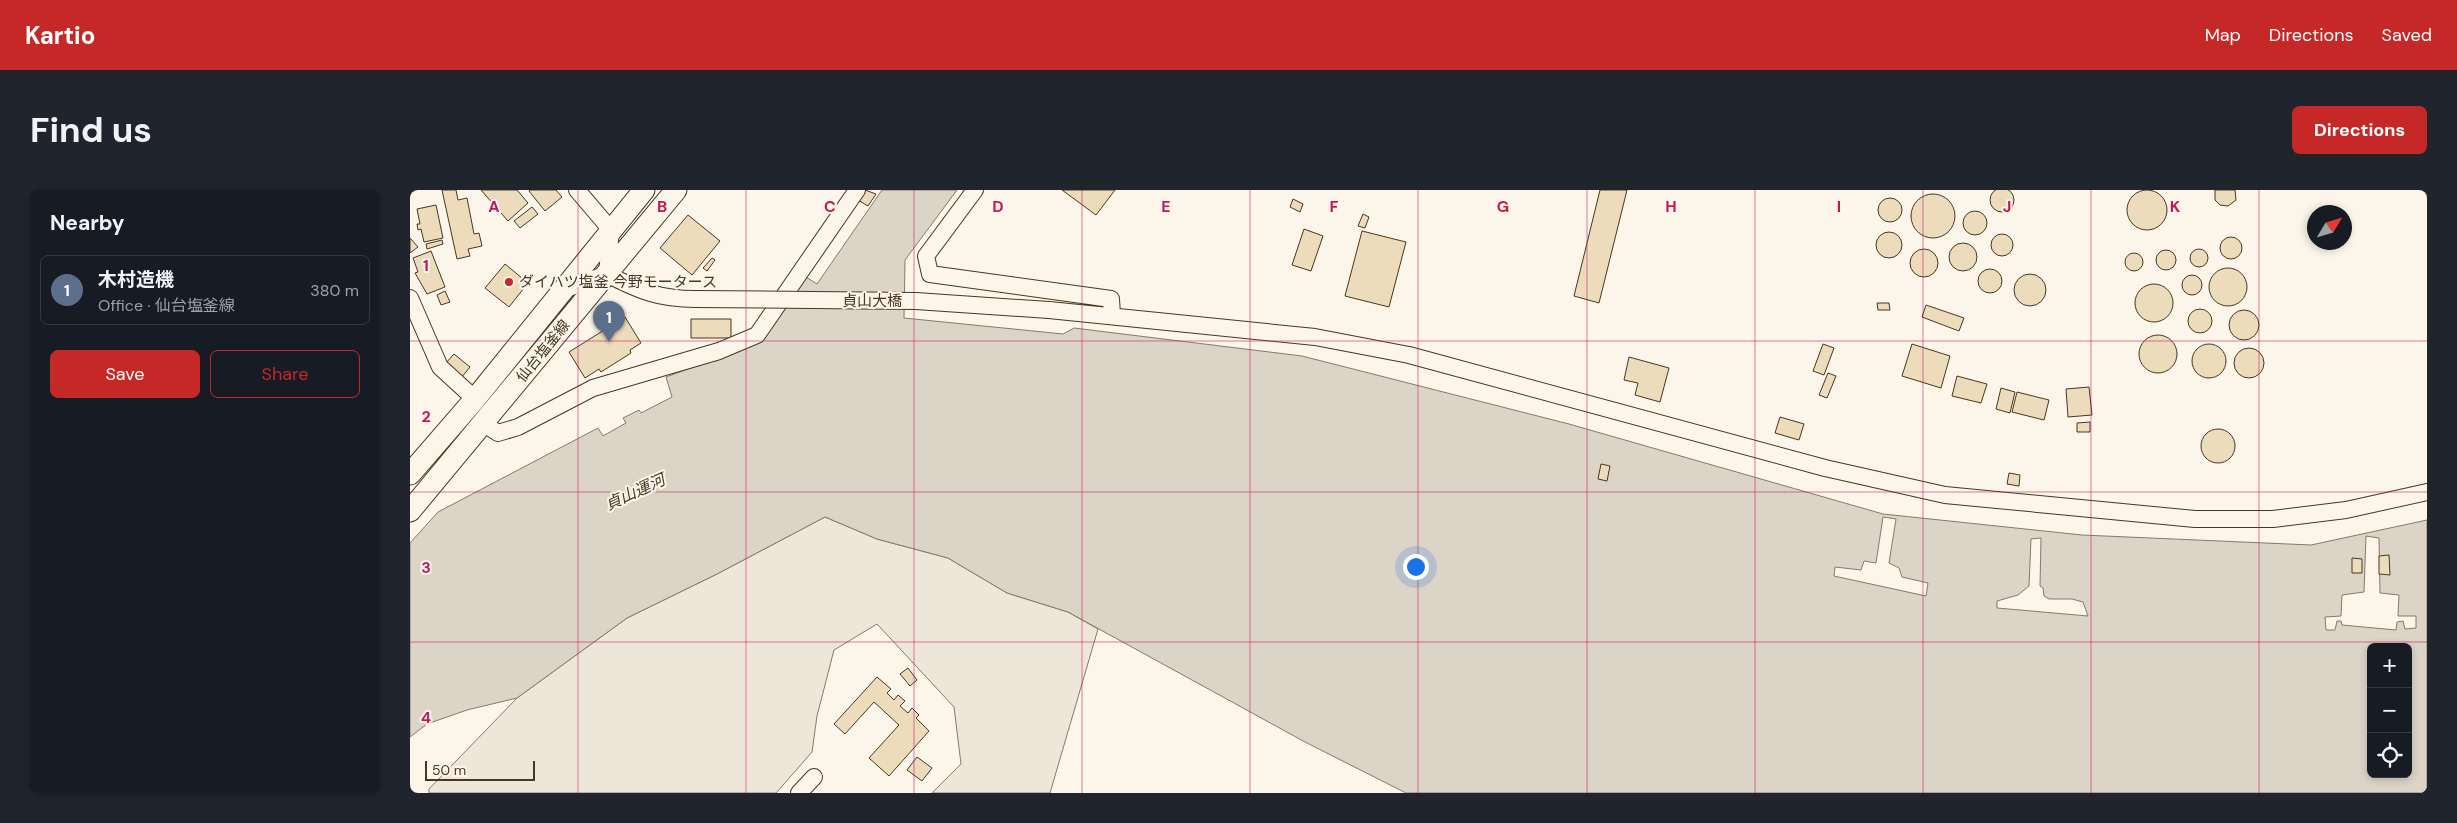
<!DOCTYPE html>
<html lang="en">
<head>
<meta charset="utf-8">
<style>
	body { margin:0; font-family:"DM Sans","Noto Sans JP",sans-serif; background:#20242c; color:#f1f3f6 }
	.controls { position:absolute; right:15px; bottom:15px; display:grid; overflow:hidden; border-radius:8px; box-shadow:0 2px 8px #0003 }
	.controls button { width:45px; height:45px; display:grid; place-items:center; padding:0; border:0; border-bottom:1px solid #363941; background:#171b24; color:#f1f3f6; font:25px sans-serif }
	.compass { position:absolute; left:1897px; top:15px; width:45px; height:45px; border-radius:50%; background:#171b24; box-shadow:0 2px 8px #0003; rotate:52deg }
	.scale { position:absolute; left:15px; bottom:12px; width:110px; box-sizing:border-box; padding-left:5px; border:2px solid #4a3520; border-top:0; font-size:14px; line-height:18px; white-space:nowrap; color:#4a3520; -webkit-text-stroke:4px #fbf6e9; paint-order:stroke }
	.you { position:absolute; left:1005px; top:376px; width:18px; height:18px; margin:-12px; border:4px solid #fff; border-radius:50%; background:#1a73e8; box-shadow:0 0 0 8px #1a73e833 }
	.badge { display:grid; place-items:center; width:32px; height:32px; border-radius:50%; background:#c62828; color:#fff; font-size:16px; font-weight:700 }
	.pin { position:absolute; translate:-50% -41px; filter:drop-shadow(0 1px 2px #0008) }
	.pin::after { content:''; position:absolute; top:26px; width:18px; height:15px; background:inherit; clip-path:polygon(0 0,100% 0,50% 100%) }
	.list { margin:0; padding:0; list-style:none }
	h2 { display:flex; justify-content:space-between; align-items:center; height:65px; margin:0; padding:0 20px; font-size:21px }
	h2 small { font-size:16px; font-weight:400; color:#9ea1a6 }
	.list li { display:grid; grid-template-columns:32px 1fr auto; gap:15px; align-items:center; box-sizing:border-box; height:70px; margin:0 10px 10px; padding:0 10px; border:1px solid #363941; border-radius:8px }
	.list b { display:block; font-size:19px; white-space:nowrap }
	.list p { margin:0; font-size:16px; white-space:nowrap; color:#9ea1a6 }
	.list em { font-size:16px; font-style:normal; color:#9ea1a6 }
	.actions { display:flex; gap:10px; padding:15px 20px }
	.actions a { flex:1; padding:11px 0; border:1px solid #c62828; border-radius:8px; text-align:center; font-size:18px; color:#c62828 }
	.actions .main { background:#c62828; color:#fff }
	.icon { flex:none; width:28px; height:28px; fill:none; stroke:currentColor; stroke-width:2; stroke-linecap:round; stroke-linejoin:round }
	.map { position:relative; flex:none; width:2017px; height:603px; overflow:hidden; border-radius:8px }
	header { display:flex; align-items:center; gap:30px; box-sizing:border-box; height:70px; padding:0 25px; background:#c62828; color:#fff }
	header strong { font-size:24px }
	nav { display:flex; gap:28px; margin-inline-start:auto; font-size:18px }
	.intro { display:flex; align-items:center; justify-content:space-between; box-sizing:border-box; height:120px; padding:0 30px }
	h1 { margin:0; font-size:35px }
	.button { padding:12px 22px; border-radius:8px; background:#c62828; color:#fff; font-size:18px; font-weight:700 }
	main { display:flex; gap:30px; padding:0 30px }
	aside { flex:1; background:#171b24; border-radius:8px; box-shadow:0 2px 8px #0003 }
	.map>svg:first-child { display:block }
</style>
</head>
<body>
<header>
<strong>Kartio</strong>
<nav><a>Map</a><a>Directions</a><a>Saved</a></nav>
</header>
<div class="intro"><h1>Find us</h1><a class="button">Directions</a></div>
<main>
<aside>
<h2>Nearby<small></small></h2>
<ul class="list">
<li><span class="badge" style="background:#5c6f8a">1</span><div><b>木村造機</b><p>Office · 仙台塩釜線</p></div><em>380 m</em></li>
</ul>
<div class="actions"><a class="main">Save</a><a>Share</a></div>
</aside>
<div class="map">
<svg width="2017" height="603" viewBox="0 0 2017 603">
	<rect width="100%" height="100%" fill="#fbf6e9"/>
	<!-- green -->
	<path fill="#ede6d9" stroke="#887966" d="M 415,327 L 467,349 L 538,368 L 597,403 L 658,422 L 688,439 L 640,603 L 522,603 L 551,574 L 544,517 L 467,434 L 424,460 L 407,526 L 402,562 L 366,603 L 19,603 L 19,599 L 107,508 L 217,428 L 307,384 Z"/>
	<!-- water -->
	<path fill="#dcd4c6" stroke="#887966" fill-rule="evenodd" d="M 472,0 L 547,0 L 495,70 L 494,128 L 653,144 L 664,138 L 892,166 L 1159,234 L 1473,324 L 1672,345 L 1901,355 L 2017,330 L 2017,603 L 996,603 L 895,552 L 658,422 L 597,403 L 538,368 L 467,349 L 415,327 L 307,384 L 217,428 L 107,508 L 57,520 L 17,534 L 0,547 L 0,353 L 28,322 L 188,238 L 193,246 L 216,233 L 213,228 L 229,220 L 231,223 L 262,207 L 256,187 L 351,152 L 396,87 L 407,94 ZM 1961,457 L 1998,457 L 1998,584 L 1961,584 Z"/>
	<!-- pier -->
	<path fill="#fbf6e9" stroke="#887966" d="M 1473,327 L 1486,329 L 1479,373 L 1489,378 L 1492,387 L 1518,393 L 1516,406 L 1424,386 L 1425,377 L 1451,380 L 1454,371 L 1466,373 Z
		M 1956,346 L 1969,348 L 1970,403 L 1989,405 L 1988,426 L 2006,426 L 2006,438 L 1995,439 L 1993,431 L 1987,432 L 1986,440 L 1932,435 L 1931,431 L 1927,431 L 1925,440 L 1916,440 L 1915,427 L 1931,426 L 1932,405 L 1954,402 Z
		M 1631,348 L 1630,396 L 1633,398 L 1634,406 L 1639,409 L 1662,409 L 1673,412 L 1678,426 L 1587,418 L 1587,411 L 1608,405 L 1619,396 L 1621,349 Z"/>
	<!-- building -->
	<path fill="#ecdcbc" stroke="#4a3520" d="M1580 10a12 12 0 1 1 24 0a12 12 0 1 1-24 0Z
		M 32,0 L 46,0 L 48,10 L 57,8 L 64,44 L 69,43 L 72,56 L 58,59 L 60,66 L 47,69 Z
		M 71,0 L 107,0 L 118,13 L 98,31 Z
		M 120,0 L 146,0 L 152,7 L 135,21 L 119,1 Z
		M 455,0 L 466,4 L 458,16 L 448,10 Z
		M 652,0 L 705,0 L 686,25 Z
		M 1190,0 L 1217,0 L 1189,113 L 1164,106 Z
		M 1805,0 L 1825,0 L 1826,10 L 1818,16 L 1810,15 L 1805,10 Z
		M1717 20a20 20 0 1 1 40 0a20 20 0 1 1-40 0Z
		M1501 26a22 22 0 1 1 44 0a22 22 0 1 1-44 0Z
		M1468 20a12 12 0 1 1 24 0a12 12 0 1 1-24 0Z
		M 883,9 L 893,14 L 890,22 L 880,17 Z
		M 26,15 L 33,48 L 14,52 L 11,39 L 8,40 L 7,34 L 10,34 L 7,19 Z
		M 122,17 L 128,24 L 110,38 L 104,31 Z
		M1553 33a12 12 0 1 1 24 0a12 12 0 1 1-24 0Z
		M 953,24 L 959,27 L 955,38 L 948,36 Z
		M 278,25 L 310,51 L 282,85 L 250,58 Z
		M 894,39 L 913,46 L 901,81 L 882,75 Z
		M 952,41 L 996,52 L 979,117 L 935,106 Z
		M1466 55a13 13 0 1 1 26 0a13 13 0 1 1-26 0Z
		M1581 55a11 11 0 1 1 22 0a11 11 0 1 1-22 0Z
		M1810 58a11 11 0 1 1 22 0a11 11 0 1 1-22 0Z
		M 0,48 L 8,57 L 0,63 Z
		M 32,50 L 33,54 L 17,59 L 16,54 Z
		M1539 67a14 14 0 1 1 28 0a14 14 0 1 1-28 0Z
		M1780 68a9 9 0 1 1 18 0a9 9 0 1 1-18 0Z
		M1500 73a14 14 0 1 1 28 0a14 14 0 1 1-28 0Z
		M1746 70a10 10 0 1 1 20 0a10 10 0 1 1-20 0Z
		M 21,61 L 35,97 L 17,104 L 5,83 L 8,82 L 3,68 Z
		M1715 72a9 9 0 1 1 18 0a9 9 0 1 1-18 0Z
		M 302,68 L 305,70 L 297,81 L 293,78 Z
		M 95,74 L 118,93 L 99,117 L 75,98 Z
		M1799 97a19 19 0 1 1 38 0a19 19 0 1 1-38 0Z
		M1568 91a12 12 0 1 1 24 0a12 12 0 1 1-24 0Z
		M1604 100a16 16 0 1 1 32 0a16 16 0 1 1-32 0Z
		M1772 95a10 10 0 1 1 20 0a10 10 0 1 1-20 0Z
		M1725 113a19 19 0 1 1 38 0a19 19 0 1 1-38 0Z
		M 35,101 L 40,112 L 31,115 L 27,105 Z
		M 1467,113 L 1479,113 L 1480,120 L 1468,120 Z
		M 1516,115 L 1554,128 L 1549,141 L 1512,127 Z
		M1778 131a12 12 0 1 1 24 0a12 12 0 1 1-24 0Z
		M1819 135a15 15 0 1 1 30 0a15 15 0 1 1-30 0Z
		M 215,127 L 231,153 L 220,160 L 221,163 L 191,182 L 189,179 L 175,188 L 159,162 Z
		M 281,129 L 321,129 L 321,148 L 281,148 Z
		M1729 164a19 19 0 1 1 38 0a19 19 0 1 1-38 0Z
		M1782 171a17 17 0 1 1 34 0a17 17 0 1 1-34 0Z
		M 1413,154 L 1424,158 L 1414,185 L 1403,181 Z
		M 1502,154 L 1540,166 L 1531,198 L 1492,186 Z
		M1824 173a15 15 0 1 1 30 0a15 15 0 1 1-30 0Z
		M 44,164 L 60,177 L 51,188 L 35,174 Z
		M 1219,167 L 1259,178 L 1250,212 L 1225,205 L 1228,193 L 1214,190 Z
		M 1418,183 L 1426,186 L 1417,208 L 1409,205 Z
		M 1547,186 L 1577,194 L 1571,213 L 1542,206 Z
		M 1679,197 L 1682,225 L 1658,227 L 1656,199 Z
		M 1591,198 L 1605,202 L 1600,223 L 1586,219 Z
		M 1607,202 L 1639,210 L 1634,230 L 1602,222 Z
		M 1370,227 L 1394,234 L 1389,250 L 1365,243 Z
		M 1680,232 L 1680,242 L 1667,242 L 1667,233 Z
		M1791 256a17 17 0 1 1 34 0a17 17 0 1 1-34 0Z
		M 1191,274 L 1200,276 L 1197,291 L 1188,289 Z
		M 1599,283 L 1610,285 L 1609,296 L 1597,294 Z
		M 1979,365 L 1980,385 L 1969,384 L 1969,366 Z
		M 1942,368 L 1952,369 L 1952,383 L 1942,383 Z
		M 498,478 L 507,490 L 500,496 L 490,484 Z
		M 467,487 L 481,499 L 477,503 L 484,510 L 488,505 L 495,511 L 490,516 L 498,523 L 502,518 L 509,525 L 506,528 L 519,541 L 479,586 L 459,568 L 489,535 L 464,512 L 435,544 L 424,534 Z
		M 507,567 L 522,578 L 512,591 L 497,580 Z"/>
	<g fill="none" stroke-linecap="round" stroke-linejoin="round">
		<defs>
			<path id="minor" d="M 167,0 L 201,40 L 197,84
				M 565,0 L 516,66 L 520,84 L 701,109 L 702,125
				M 156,99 L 197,84 C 229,101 250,109 285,109
				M 0,108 L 30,177 L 65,209
				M 639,120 L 905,147 L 999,165 L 1415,278 L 1535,305 L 1785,329 L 1863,329 L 1936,320 L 2017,302
				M 74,234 L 88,243 L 108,237 L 183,198 L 309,161 L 347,145 L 447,0
				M 389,603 L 404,587"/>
			<path id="major" d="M 0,284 L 65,209 L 234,0
				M 0,321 L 266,0"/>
		</defs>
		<!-- minor casing -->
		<use href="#minor" stroke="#4a3520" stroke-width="18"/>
		<!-- major casing -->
		<use href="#major" stroke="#4a3520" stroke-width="23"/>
		<!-- minor -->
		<use href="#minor" stroke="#fbf6e9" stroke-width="16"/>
		<!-- major -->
		<use href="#major" stroke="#fbf6e9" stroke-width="21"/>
		<defs>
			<path id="minor-bridge" d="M 285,109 L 506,111 L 639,120"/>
		</defs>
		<!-- minor-bridge casing -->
		<use href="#minor-bridge" stroke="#4a3520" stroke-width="18" stroke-linecap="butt"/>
		<!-- minor-bridge -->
		<use href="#minor-bridge" stroke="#fbf6e9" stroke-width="16"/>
	</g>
	<!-- grid -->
	<path fill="none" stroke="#c2185b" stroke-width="1" stroke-opacity="0.55" d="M 168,0 L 168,603M 336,0 L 336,603M 504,0 L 504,603M 672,0 L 672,603M 840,0 L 840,603M 1008,0 L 1008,603M 1177,0 L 1177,603M 1345,0 L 1345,603M 1513,0 L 1513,603M 1681,0 L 1681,603M 1849,0 L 1849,603M 0,151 L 2017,151M 0,302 L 2017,302M 0,452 L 2017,452"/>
	<!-- markers -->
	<circle fill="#c62828" stroke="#fbf6e9" stroke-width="2" cx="99" cy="92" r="5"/>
	<g text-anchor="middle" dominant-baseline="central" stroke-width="4" stroke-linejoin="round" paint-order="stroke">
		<!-- poi labels -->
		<g font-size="15" fill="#4a3520" stroke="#fbf6e9" text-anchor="start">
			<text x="109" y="92">ダイハツ塩釜 今野モータース</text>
		</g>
		<!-- street labels -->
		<g font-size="15" fill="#4a3520" stroke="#fbf6e9">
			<text x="462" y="111">貞山大橋</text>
			<text transform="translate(133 161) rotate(-51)">仙台塩釜線</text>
		</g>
		<!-- water labels -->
		<g font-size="16" font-style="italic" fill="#4a3520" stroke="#fbf6e9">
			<text transform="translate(225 302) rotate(-25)">貞山運河</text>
		</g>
	</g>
	<g font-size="16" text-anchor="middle" font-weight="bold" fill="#c2185b" stroke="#fbf6e9" stroke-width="4" stroke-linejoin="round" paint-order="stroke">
		<text x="84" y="22">A</text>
		<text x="252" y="22">B</text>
		<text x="420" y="22">C</text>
		<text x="588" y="22">D</text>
		<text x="756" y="22">E</text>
		<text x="924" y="22">F</text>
		<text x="1093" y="22">G</text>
		<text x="1261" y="22">H</text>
		<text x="1429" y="22">I</text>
		<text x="1597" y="22">J</text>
		<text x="1765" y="22">K</text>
		<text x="16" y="81">1</text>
		<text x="16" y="232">2</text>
		<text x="16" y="383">3</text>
		<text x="16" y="533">4</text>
	</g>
</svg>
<div class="controls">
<button>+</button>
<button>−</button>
<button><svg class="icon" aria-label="locate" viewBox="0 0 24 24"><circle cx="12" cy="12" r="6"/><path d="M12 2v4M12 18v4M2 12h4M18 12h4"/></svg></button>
</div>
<svg class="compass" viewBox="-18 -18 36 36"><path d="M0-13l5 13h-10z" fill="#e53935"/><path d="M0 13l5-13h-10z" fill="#9ea1a6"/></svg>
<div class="scale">50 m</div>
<div class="you"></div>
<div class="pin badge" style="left:199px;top:152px;background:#5c6f8a">1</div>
</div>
</main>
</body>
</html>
